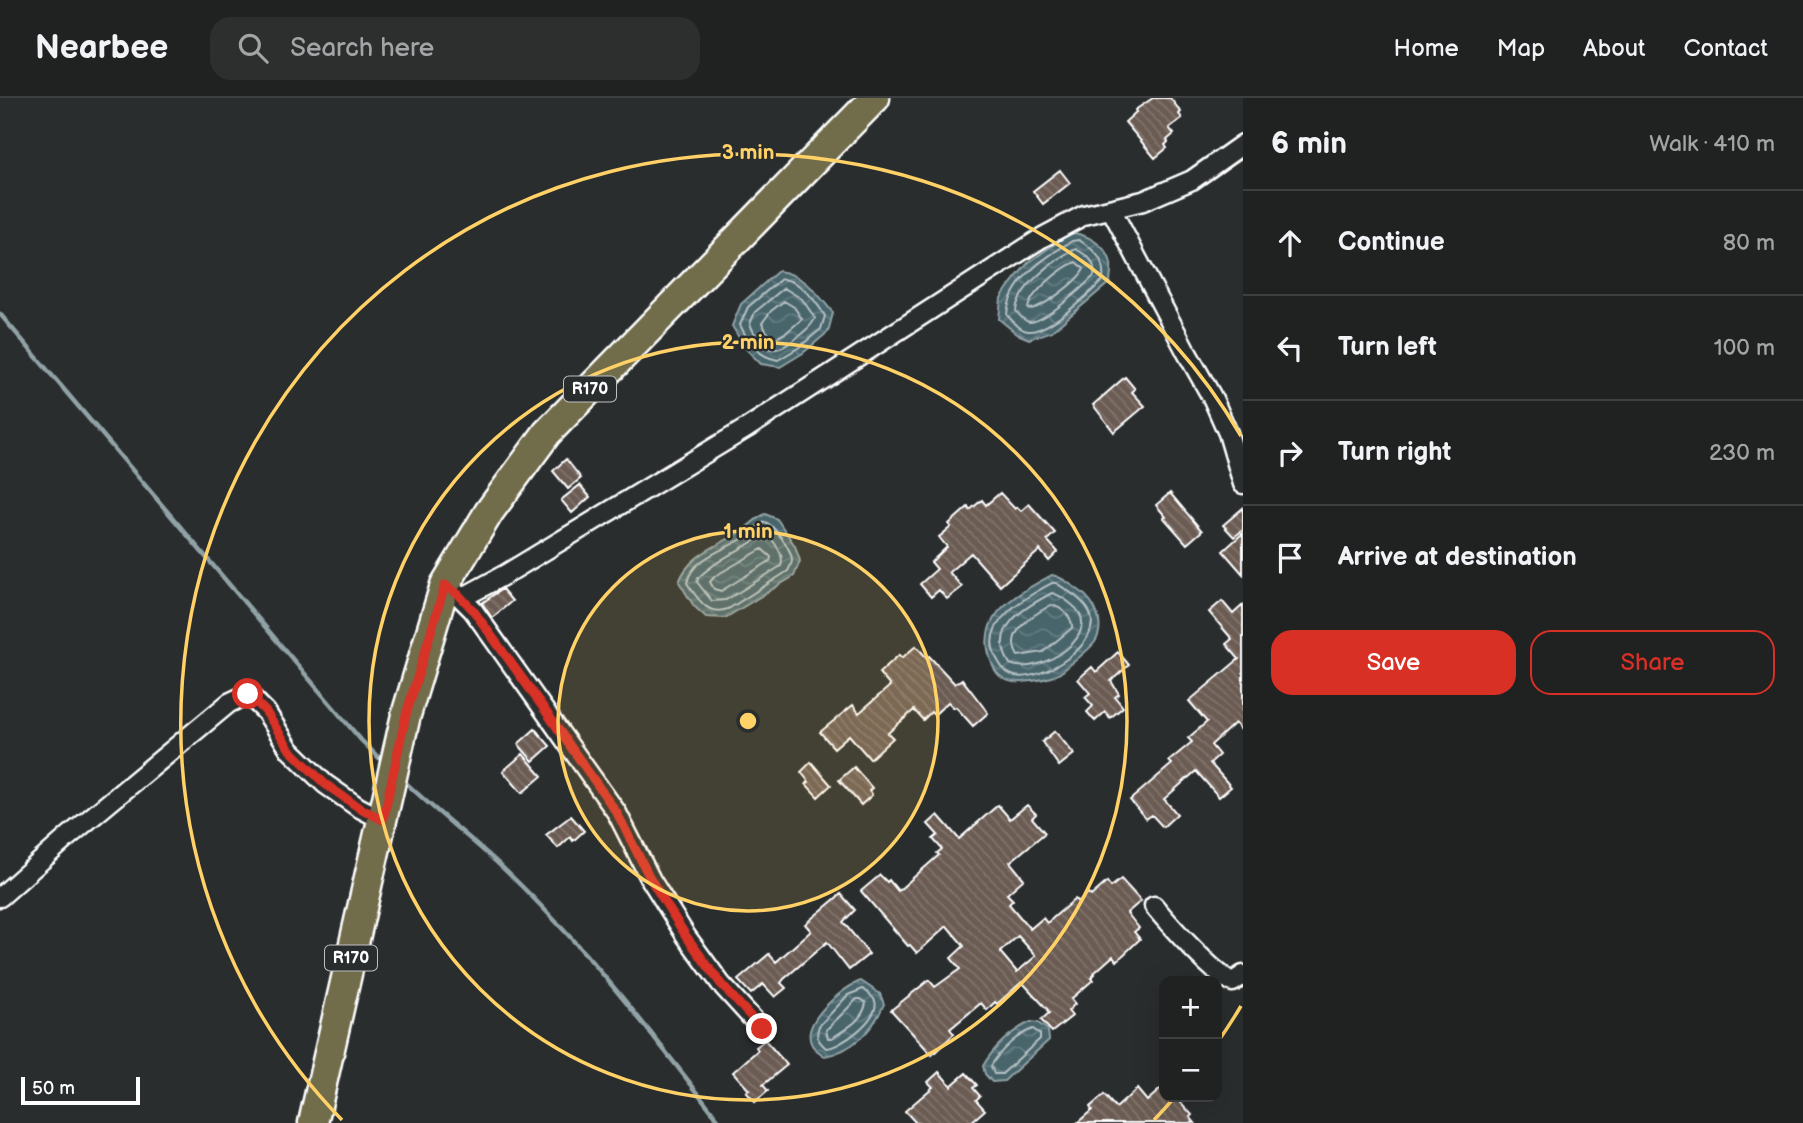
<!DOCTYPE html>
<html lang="en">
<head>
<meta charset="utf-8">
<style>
	body { margin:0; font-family:"Balsamiq Sans",sans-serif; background:#2d2f2f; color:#f1f3f6 }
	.controls { position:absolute; right:21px; bottom:21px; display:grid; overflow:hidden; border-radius:14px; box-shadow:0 7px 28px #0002 }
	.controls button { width:63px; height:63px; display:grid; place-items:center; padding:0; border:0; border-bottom:2px solid #3d3f40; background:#202222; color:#f1f3f6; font:35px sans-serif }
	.scale { position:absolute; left:21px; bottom:18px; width:119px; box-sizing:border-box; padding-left:7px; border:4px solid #fff; border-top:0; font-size:19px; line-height:24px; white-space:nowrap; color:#fff; -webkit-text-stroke:5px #2a2d2e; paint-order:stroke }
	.stop { position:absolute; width:21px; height:21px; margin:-16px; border:5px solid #d93025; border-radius:50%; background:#fff }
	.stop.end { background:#d93025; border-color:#fff; box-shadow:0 2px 7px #0008 }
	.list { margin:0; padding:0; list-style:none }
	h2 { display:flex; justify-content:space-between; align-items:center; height:91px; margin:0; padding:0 28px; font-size:30px }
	h2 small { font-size:23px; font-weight:400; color:#a2a4a5 }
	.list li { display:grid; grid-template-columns:46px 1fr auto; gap:21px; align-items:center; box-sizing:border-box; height:105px; padding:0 28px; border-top:2px solid #3d3f40 }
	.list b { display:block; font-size:26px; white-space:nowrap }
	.list em { font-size:23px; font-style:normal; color:#a2a4a5 }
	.actions { display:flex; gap:14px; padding:21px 28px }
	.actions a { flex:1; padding:16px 0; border:2px solid #d93025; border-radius:21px; text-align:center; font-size:24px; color:#d93025 }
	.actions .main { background:#d93025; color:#fff }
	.icon { flex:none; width:38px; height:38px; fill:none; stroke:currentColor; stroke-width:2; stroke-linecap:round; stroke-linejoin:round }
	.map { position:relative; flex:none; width:1243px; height:1025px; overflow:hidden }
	header { display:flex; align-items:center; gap:42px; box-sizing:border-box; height:98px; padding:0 35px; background:#202222; border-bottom:2px solid #3d3f40 }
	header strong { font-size:33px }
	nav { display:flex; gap:38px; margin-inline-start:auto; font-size:24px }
	.search { width:490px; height:63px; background:#2d2f2f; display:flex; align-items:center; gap:18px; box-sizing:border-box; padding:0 24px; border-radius:21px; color:#a2a4a5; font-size:26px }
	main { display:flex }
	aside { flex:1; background:#202222 }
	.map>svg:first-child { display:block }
</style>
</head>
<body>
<header>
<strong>Nearbee</strong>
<div class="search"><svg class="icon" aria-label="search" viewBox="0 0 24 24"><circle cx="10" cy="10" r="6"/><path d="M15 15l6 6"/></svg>Search here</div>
<nav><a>Home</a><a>Map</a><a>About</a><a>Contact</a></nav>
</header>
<main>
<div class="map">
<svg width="1243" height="1025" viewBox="0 0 1243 1025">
	<defs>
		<pattern id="water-waves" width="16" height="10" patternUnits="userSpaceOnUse" patternTransform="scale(1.75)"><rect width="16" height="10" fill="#48656c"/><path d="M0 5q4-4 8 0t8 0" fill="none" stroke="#637c82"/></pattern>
		<pattern id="building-back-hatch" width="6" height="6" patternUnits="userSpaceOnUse" patternTransform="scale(1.75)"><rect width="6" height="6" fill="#6b5b53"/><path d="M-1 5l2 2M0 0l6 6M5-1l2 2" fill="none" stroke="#81746d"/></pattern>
	</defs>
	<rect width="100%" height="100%" fill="#2a2d2e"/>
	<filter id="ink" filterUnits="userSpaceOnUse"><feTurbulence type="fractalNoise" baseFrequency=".0143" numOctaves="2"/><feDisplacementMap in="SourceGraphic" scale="14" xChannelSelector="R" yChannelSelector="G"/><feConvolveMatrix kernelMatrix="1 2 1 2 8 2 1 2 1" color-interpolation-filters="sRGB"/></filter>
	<g filter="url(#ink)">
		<!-- water -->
		<path fill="url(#water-waves)" stroke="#91a3a7" stroke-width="2" d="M 1070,135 C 1086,135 1108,148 1111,166 C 1112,171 1110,179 1110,184 L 1052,233 L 1029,241 L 1017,236 L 999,221 L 1001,200 L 1009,188 L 1028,165 Z
			M 778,173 C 804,176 818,196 833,215 L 828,234 L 803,255 L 780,269 L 761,266 L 746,251 L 732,228 L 741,206 Z
			M 765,416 L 777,421 L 795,448 L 800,463 L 794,478 L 725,520 L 706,519 L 694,508 L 679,484 C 689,457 715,450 738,435 C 748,429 755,421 765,416 Z
			M 1052,477 C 1063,479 1071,487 1080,493 C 1095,504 1106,526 1095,544 C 1089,552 1078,560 1071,566 C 1066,570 1060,576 1054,578 C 1044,582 1032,583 1022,584 C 1012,586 1000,581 995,572 C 969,521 1013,498 1052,477 Z
			M 861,883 L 880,896 L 884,906 C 874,931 852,954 824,958 C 821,955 814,951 812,947 C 799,925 843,889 861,883 Z
			M 1031,924 L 1038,925 L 1048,932 L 1049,942 L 1004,983 L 992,984 L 985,976 L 983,968 C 993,950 1012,932 1031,924 Z"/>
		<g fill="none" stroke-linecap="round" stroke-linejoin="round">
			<!-- shore -->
			<path stroke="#b6c1c4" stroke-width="2" d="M 1079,142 C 1096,153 1105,161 1103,182 C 1089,196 1049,234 1029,233 C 1021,233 1012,223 1007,217 C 1009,183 1045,159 1072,143 Z
				M 1076,151 C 1088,158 1096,163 1094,178 C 1083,189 1044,225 1029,224 C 1024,223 1019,217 1016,213 C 1017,190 1056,160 1076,151 Z
				M 1076,164 L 1084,171 C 1078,183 1041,212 1028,211 C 1029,196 1062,169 1076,164 Z
				M 781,181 C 800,182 816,203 825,218 L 821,231 L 798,250 L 778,262 C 757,258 749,245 740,227 L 748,209 Z
				M 784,190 L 802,201 L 815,220 C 812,228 806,232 800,237 C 776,258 763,257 750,226 L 755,214 Z
				M 784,203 L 794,209 L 802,221 L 787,234 L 774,241 L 767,234 L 762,225 L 771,213 Z
				M 765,424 C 774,427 792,452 792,462 C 792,464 789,471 788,473 L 730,510 C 708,520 698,501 687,485 C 691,461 724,452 742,441 C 750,436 757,428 765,424 Z
				M 765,436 C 774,442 785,457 781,468 L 726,502 L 712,503 L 697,484 L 698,480 C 717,461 743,451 765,436 Z
				M 762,451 L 771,459 L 770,463 L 721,493 L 714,491 L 710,484 L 715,478 Z
				M 1052,485 L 1056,485 C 1068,493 1082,501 1089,513 C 1106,545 1042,584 1015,578 C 1004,575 1001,568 996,559 C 978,524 1028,498 1052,485 Z
				M 1052,495 C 1059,497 1065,501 1071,506 C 1109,535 1039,579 1010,566 C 987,530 1024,510 1052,495 Z
				M 1051,507 C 1061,509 1073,519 1072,530 L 1043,554 L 1018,558 C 1003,534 1033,517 1051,507 Z
				M 863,891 C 867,894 873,898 875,903 C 881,920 840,950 826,950 C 818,943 815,938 819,928 L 848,897 Z
				M 857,901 L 861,901 L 866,905 C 863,923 845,931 832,940 L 828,940 L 826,932 Z
				M 1033,931 L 1040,936 L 1040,941 L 1002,976 L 994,976 L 991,968 C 999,954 1017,936 1033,931 Z"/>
			<!-- stream -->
			<path stroke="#91a3a7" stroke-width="4.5" d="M 0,216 L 361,642 L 384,665
				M 401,680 C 434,713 472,740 505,772 C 586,849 653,937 721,1025"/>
		</g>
		<!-- building -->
		<path fill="url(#building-back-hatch)" stroke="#fff" stroke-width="2" fill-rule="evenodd" d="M 1153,0 L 1170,0 L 1181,14 L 1179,16 L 1182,20 L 1169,30 L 1174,36 L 1167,42 L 1168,44 L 1165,47 L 1167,50 L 1155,60 L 1125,24 L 1136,14 L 1135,12 Z
			M 1060,72 L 1070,85 L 1043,106 L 1033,93 Z
			M 1125,279 L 1135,291 L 1132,294 L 1145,308 L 1114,334 L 1093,307 Z
			M 566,361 L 581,380 L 568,391 L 553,373 Z
			M 580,387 L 590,399 L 572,415 L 561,402 Z
			M 1000,395 L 1015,411 L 1017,409 L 1021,413 L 1029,406 L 1055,435 L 1047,442 L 1058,454 L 1049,463 L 1040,452 L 1000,488 L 971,455 L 949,474 L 962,489 L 947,501 L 939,492 L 931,499 L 920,486 L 937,471 L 931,464 L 947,449 L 939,439 L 951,429 L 949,426 L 968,409 L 970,412 L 982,402 L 986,407 Z
			M 1170,395 L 1202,433 L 1187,446 L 1164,420 L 1166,419 L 1156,407 Z
			M 1243,410 L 1243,432 L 1234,439 L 1223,427 Z
			M 1243,435 L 1243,476 L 1223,453 Z
			M 502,491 L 512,503 L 492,520 L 482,505 Z
			M 1222,503 L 1233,516 L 1243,507 L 1243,634 L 1235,625 L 1211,647 L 1219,657 L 1210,665 L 1231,689 L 1219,699 L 1196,673 L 1164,701 L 1177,716 L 1163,729 L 1152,717 L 1146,721 L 1130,702 L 1172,666 L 1169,663 L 1192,644 L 1188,640 L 1207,624 L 1189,603 L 1239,561 L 1226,546 L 1232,541 L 1209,514 Z
			M 916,548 L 927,560 L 929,558 L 955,586 L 962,581 L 988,615 L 973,628 L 956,609 L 954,610 L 948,604 L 934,617 L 931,614 L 923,622 L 914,612 L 888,635 L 893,640 L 870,661 L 849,637 L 834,650 L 820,634 L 853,607 L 859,615 L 890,588 L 879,575 L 899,557 L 902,560 Z
			M 1118,554 L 1129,567 L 1111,583 L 1119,596 L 1115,599 L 1123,609 L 1110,620 L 1105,614 L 1095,623 L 1087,614 L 1093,608 L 1085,599 L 1090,595 L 1078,581 L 1092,569 L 1096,574 Z
			M 535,631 L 550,648 L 533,663 L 518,646 Z
			M 1055,633 L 1074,656 L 1059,668 L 1042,644 Z
			M 523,656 L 542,678 L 522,695 L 503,673 Z
			M 811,664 L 831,687 L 818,699 L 806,686 L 809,684 L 801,674 Z
			M 854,669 L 872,690 L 869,693 L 872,697 L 861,707 L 839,682 Z
			M 998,707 L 1010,721 L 1027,707 L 1036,716 L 1032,720 L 1045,735 L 1010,764 L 1024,781 L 1007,796 L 1013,802 L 1009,806 L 1030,831 L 1043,820 L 1047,825 L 1075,801 L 1078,804 L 1088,795 L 1091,798 L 1107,784 L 1111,789 L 1121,781 L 1141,803 L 1127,815 L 1139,830 L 1134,834 L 1140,841 L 1117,863 L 1113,858 L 1094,875 L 1095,876 L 1091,880 L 1093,882 L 1071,901 L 1075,906 L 1068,913 L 1072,918 L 1052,934 L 1041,922 L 1049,915 L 1047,913 L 1048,912 L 1022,884 L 997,906 L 995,904 L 987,912 L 981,905 L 950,931 L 954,936 L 932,957 L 891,912 L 929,882 L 935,889 L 960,871 L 951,860 L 964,848 L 947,828 L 917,855 L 910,847 L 908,848 L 861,793 L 880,777 L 887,784 L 889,782 L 898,793 L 939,757 L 937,755 L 942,751 L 933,741 L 938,737 L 928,726 L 938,717 L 959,741 ZM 1018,838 L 1036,858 L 1017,874 L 1000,854 Z
			M 571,718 L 584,733 L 573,743 L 570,739 L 558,750 L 546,737 Z
			M 841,796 L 855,812 L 843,824 L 869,856 L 849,872 L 827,844 L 784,881 L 781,885 L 786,890 L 775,899 L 763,886 L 751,896 L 738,882 L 769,856 L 776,864 L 811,833 L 805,826 Z
			M 765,942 L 787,967 L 763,987 L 768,993 L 755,1004 L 746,994 L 749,992 L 733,974 L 758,952 L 756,949 Z
			M 939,974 L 951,988 L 966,975 L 977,987 L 973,990 L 980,998 L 976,1002 L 985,1012 L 970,1025 L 916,1025 L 905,1013 L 933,989 L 928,984 Z
			M 1164,988 L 1164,999 L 1176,999 L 1192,1017 L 1190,1019 L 1195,1025 L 1077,1025 L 1092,1012 L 1090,1009 L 1104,997 L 1116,1010 L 1137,991 L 1147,1003 Z"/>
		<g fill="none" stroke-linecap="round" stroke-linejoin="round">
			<defs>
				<path id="street" d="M 1111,111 L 1186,253 L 1213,301 L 1228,335 L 1243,386
					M 454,493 L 473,512 L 617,715 L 651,782 L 686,838 L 721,886 L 762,931
					M 462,500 L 506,476 L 747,330 L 1043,139 L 1084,117 L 1143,103 L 1192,82 L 1243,46
					M 0,799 L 69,738 L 229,605 L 248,596 L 266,614 L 290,652 L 325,686 L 358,709 L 383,722
					M 1154,808 C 1168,825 1215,878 1233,884 L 1243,877"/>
				<path id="primary" d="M 313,1025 L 406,617 L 445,487 L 489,414 L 547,335 L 875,0"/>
			</defs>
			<!-- street casing -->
			<use href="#street" stroke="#fff" stroke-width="23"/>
			<!-- primary casing -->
			<use href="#primary" stroke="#fff" stroke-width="33"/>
			<!-- street -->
			<use href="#street" stroke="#2a2d2e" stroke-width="18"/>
			<!-- primary -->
			<use href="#primary" stroke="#716d4b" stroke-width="28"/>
		</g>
	</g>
	<g fill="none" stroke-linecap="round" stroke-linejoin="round" filter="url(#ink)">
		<!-- route -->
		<path stroke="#d93025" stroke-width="9" d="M 248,596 L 266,614 L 290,652 L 325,686 L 358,709 L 383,722 L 406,617 L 445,487 L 459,497 L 473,512 L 542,608 L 617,715 L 651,782 L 686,838 L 721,886 L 762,931"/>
	</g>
	<!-- distance rings -->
	<circle cx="748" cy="623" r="190" fill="#ffd166" fill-opacity=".12"/>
	<g fill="none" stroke="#ffd166" stroke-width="3.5">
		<circle cx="748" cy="623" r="190"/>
		<circle cx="748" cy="623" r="379"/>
		<path d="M1241 908A569 569 0 0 1 1217 945M1174 1000A569 569 0 0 1 1154 1022M342 1022A569 569 0 1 1 1241 338"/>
	</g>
	<g text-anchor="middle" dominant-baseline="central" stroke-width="5" stroke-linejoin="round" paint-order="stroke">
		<!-- shield labels -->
		<g fill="#2a2d2e" stroke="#bfc0c0" stroke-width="2">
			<rect x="564" y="278.5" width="52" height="25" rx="5"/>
			<rect x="325" y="847.5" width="52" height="25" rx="5"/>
		</g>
		<g font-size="16" font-weight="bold" fill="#fff">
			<text x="590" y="291">R170</text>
			<text x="351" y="860">R170</text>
		</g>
	</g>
	<circle cx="748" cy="623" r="10" fill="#ffd166" stroke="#2a2d2e" stroke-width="3.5"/>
	<g font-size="21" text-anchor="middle" font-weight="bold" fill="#ffd166" stroke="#2a2d2e" stroke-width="5" stroke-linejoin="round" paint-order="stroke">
		<text x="748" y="61">3 min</text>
		<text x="748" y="251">2 min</text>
		<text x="748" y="440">1 min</text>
	</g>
</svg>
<div class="controls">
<button>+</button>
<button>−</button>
</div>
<div class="scale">50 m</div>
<div class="stop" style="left:248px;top:596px"></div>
<div class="stop end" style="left:762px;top:931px"></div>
</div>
<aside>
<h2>6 min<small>Walk · 410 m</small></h2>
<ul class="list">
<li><svg class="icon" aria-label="ahead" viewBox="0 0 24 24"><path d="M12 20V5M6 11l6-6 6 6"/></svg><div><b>Continue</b></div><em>80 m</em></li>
<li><svg class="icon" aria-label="left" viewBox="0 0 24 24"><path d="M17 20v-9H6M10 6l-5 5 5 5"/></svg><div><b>Turn left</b></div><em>100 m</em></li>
<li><svg class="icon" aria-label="right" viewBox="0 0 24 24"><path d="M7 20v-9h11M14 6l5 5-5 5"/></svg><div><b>Turn right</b></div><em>230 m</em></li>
<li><svg class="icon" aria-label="arrive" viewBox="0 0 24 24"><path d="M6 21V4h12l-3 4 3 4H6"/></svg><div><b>Arrive at destination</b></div></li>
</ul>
<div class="actions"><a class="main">Save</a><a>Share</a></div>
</aside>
</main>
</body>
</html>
